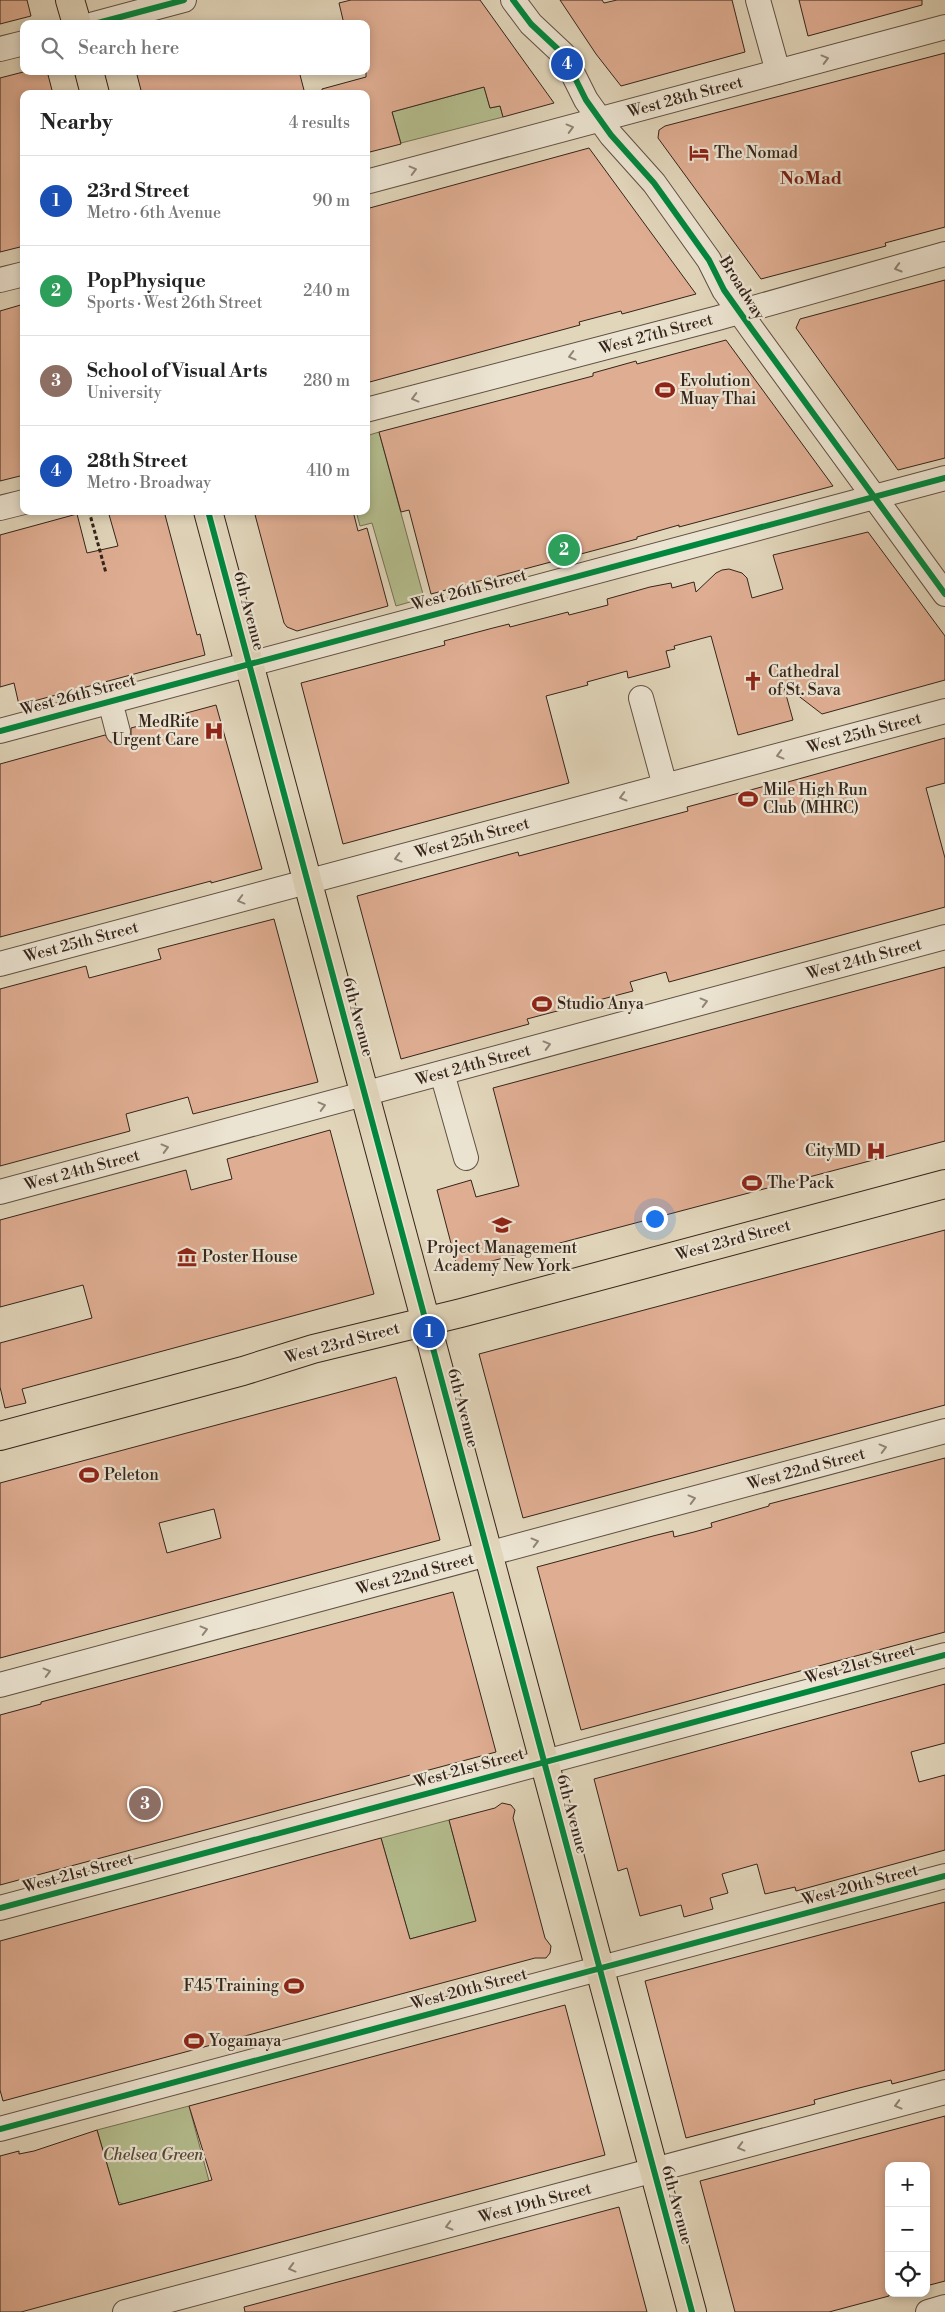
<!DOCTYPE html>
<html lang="en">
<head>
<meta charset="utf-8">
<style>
	body { margin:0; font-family:"Libre Bodoni",serif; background:#f2f2f2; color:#222 }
	.controls { position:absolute; right:15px; bottom:15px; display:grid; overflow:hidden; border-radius:10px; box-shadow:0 2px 8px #0003 }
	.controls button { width:45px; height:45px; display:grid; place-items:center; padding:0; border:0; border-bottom:1px solid #e0e0e0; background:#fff; color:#222; font:25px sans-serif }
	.you { position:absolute; left:654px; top:1218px; width:18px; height:18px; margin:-12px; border:4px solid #fff; border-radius:50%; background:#1a73e8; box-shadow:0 0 0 8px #1a73e833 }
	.badge { display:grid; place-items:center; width:32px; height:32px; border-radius:50%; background:#d93025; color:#fff; font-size:16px; font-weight:700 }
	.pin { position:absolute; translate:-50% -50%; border:2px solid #fff; box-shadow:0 1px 5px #0006 }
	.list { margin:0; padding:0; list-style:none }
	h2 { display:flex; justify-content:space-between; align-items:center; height:65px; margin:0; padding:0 20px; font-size:21px }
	h2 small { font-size:16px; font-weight:400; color:#767676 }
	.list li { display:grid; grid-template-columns:32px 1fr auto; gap:15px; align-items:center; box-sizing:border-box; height:90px; padding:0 20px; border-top:1px solid #e0e0e0 }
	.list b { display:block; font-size:19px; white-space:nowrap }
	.list p { margin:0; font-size:16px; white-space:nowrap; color:#767676 }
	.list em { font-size:16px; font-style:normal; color:#767676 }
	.icon { flex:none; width:28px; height:28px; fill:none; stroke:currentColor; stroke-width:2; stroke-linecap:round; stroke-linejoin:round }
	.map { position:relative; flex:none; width:945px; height:2312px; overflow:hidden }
	.search { position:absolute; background:#fff; box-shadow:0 2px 8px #0003; left:20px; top:20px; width:350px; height:55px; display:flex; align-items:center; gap:12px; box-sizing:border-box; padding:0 18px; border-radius:10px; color:#767676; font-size:19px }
	.panel { position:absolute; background:#fff; box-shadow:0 2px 8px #0003; left:20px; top:90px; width:350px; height:425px; border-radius:10px }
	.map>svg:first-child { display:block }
</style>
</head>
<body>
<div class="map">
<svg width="945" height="2312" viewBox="0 0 945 2312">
	<rect width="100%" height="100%" fill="#e1d5ba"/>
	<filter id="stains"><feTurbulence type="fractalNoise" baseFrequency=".004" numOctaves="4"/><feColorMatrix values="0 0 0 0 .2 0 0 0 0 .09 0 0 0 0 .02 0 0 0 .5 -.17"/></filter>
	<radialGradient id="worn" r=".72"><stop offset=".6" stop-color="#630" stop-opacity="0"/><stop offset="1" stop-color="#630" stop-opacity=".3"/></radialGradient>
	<!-- green -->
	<path fill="#b4bd8e" stroke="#747054" d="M 484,87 L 490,108 L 500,106 L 503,117 L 401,143 L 392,112 Z
		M 379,432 L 424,598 L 396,606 L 372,523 L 360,526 L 356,511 L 366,511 L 366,436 Z
		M 449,1820 L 476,1921 L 410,1939 L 381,1838 Z
		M 189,2106 L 209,2181 L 123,2204 L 118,2202 L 97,2130 Z"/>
	<!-- building -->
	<path fill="#dfad92" stroke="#35241b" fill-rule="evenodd" d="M 0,0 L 27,0 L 31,16 L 0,24 Z
		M 351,0 L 480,0 L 554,103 L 503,117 L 500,106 L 490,108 L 484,87 L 392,112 L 401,144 L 366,153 L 366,94 L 322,94 L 322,89 L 366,77 L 366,24 L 344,24 L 339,3 Z
		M 560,0 L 602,0 L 604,3 L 617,0 L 732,0 L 745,52 L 621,86 L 596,54 Z
		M 799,0 L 922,0 L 922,5 L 808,36 Z
		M 945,53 L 945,227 L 885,243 L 886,246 L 761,279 L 658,138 L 659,130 L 665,126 Z
		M 27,71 L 47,71 L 53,94 L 24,94 L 24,246 L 0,252 L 0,78 Z
		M 136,71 L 299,71 L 305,94 L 142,94 Z
		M 589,148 L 696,294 L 622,314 L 621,311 L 579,322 L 580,325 L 366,383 L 366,209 Z
		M 945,280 L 945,458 L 898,470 L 796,328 L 800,319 Z
		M 24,304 L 24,475 L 0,481 L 0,311 Z
		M 726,340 L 833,486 L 679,527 L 679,525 L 637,537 L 637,539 L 431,594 L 409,510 L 401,512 L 379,432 L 593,376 L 593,373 L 636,361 L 637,364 Z
		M 108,511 L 164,511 L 197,635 L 200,634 L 205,655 L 19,705 L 14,683 L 0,687 L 0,535 L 77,514 L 87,553 L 118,546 Z
		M 254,511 L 353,511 L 358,531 L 367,528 L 388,606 L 297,631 L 287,627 L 284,623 Z
		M 868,532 L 945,636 L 945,680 L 822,714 L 783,684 L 793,720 L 738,735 L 711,636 L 674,646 L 675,649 L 666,651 L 670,667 L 628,678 L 627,671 L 587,682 L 588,685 L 546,696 L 569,783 L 343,844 L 301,683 L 445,645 L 444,641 L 493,628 L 509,624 L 510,627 L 568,612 L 569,615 L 608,605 L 607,599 L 650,587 L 671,583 L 672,588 L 694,582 L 696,592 L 716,573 L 722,570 L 729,569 L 742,573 L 747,578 L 752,598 L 783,589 L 773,555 Z
		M 216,705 L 262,869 L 211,883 L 211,881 L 0,937 L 0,764 L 105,735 L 114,745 L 122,745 L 131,736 L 131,728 Z
		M 945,738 L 945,783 L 926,788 L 945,858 L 945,907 L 669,982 L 666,972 L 630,982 L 633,991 L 527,1019 L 529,1024 L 401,1059 L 357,896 L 518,852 L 519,856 L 688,811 L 687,807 L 769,785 L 770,787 Z
		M 274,919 L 318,1082 L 193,1114 L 188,1097 L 126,1114 L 130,1131 L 0,1166 L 0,989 L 86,966 L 89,978 L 161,959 L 158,949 Z
		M 945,967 L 945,1141 L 458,1270 L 437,1190 L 471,1180 L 476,1197 L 519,1186 L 493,1088 Z
		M 330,1130 L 374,1294 L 22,1389 L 26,1403 L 5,1408 L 0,1387 L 0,1343 L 92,1318 L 83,1285 L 0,1307 L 0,1220 L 186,1170 L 191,1190 L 209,1185 L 232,1179 L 227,1159 Z
		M 945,1230 L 945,1405 L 523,1518 L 479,1354 Z
		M 396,1377 L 440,1540 L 0,1658 L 0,1483 ZM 214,1509 L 221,1538 L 167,1553 L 159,1523 Z
		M 945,1458 L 945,1632 L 581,1730 L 537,1567 L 653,1536 L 673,1531 L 674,1537 L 694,1532 L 712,1527 L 711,1523 L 769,1506 L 769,1504 Z
		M 453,1592 L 496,1752 L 0,1885 L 0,1715 L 41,1704 L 41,1702 Z
		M 945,1684 L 945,1743 L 911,1752 L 919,1782 L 945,1775 L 945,1850 L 796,1891 L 795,1887 L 765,1894 L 757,1864 L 722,1874 L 728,1893 L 710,1898 L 713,1909 L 684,1917 L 681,1905 L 640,1916 L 627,1868 L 618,1871 L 594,1779 Z
		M 502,1803 L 511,1805 L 515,1810 L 513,1818 L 545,1938 L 551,1946 L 550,1953 L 546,1958 L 535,1958 L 3,2101 L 0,2090 L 0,1941 L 381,1838 L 410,1939 L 476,1921 L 449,1820 L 495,1808 Z
		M 945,1902 L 945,2070 L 892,2084 L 891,2080 L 855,2089 L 814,2100 L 815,2104 L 686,2138 L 645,1981 Z
		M 565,2005 L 605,2155 L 21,2312 L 0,2312 L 0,2156 L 19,2151 L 19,2154 L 34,2151 L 97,2130 L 119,2205 L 212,2180 L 189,2106 Z
		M 945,2116 L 945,2281 L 926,2286 L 926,2166 L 889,2166 L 889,2296 L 829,2312 L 735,2312 L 700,2181 Z
		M 619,2207 L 647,2312 L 245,2312 L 244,2307 Z"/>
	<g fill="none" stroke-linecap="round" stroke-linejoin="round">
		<defs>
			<path id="minor" d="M 513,0 L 531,24 L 563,54 L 586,100 L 611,135 L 654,183 L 709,260 L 724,290 L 751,328 L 945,594
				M 758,0 L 778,72
				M 94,24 L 184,0
				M 0,49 L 24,43
				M 366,182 L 945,27
				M 0,280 L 24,274
				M 366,410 L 718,318 L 945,254
				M 0,508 L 24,502
				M 641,698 L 665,786
				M 110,701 L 118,732
				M 0,731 L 945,478
				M 0,964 L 945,711
				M 442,1073 L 466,1158
				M 0,1192 L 945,937
				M 0,1685 L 945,1431
				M 0,1908 L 945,1655
				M 0,2129 L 945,1876
				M 125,2312 L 945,2092
				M 928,2312 L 945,2307"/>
			<path id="major" d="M 70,0 L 77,24
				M 89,71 L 95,94
				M 208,511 L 692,2312
				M 0,1436 L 243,1371 L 313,1349 L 461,1313 L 945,1184"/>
		</defs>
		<!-- minor casing -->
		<use href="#minor" stroke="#605043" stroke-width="26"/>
		<!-- major casing -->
		<use href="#major" stroke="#35241b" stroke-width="30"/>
		<!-- path -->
		<path stroke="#35241b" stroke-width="3" stroke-dasharray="4 2.5" stroke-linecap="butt" d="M 89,511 L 106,573"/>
		<!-- minor -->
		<use href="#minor" stroke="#ece4d2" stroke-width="24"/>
		<!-- major -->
		<use href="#major" stroke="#e1d5ba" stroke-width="28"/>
		<defs>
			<path id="cycleway" d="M 513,0 L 531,24 L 563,54 L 586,100 L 611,135 L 654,183 L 709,260 L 724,290 L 751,328 L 945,594
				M 94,24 L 184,0
				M 208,511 L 692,2312
				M 0,731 L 945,478
				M 0,1908 L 945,1655
				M 0,2129 L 945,1876"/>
		</defs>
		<!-- cycleway casing -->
		<use href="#cycleway" stroke="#ece4d2" stroke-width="9"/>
		<!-- cycleway -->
		<use href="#cycleway" stroke="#00873e" stroke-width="6"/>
	</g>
	<!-- one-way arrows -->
	<defs><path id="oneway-chevron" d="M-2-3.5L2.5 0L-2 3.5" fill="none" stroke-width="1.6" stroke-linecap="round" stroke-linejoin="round" transform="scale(1.25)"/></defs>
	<g stroke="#908476">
		<use href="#oneway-chevron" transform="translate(825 59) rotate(-15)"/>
		<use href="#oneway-chevron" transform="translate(570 128) rotate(-15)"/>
		<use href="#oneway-chevron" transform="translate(413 170) rotate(-15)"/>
		<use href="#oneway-chevron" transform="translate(898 268) rotate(164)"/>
		<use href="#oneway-chevron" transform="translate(572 356) rotate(165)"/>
		<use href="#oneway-chevron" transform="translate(415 398) rotate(165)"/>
		<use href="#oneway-chevron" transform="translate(780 755) rotate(165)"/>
		<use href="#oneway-chevron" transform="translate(623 797) rotate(165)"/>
		<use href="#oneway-chevron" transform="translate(398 858) rotate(165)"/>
		<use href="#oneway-chevron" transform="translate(241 900) rotate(165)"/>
		<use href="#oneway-chevron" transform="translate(704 1002) rotate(-15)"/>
		<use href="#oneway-chevron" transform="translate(547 1045) rotate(-15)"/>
		<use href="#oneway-chevron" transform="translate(322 1106) rotate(-15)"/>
		<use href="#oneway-chevron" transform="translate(165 1148) rotate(-15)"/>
		<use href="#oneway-chevron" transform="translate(883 1448) rotate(-15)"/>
		<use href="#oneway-chevron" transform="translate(692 1499) rotate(-15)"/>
		<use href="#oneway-chevron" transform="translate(535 1542) rotate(-15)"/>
		<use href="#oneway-chevron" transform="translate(204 1630) rotate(-15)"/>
		<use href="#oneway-chevron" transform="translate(47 1672) rotate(-15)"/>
		<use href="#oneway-chevron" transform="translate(898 2105) rotate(165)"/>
		<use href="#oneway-chevron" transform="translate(741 2147) rotate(165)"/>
		<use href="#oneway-chevron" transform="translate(449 2226) rotate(165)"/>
		<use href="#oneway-chevron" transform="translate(292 2268) rotate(165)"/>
	</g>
	<!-- icons -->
	<defs>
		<symbol id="hotel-bare" viewBox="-9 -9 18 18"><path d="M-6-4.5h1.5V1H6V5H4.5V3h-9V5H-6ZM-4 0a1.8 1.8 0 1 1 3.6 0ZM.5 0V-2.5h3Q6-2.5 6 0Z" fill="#8f2418" stroke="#ece4d2" stroke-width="2.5" paint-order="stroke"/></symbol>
		<symbol id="stadium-bare" viewBox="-9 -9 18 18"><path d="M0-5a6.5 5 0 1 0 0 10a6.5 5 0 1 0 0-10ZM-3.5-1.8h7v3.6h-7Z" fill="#8f2418" stroke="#ece4d2" stroke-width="2.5" paint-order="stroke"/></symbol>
		<symbol id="church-bare" viewBox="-9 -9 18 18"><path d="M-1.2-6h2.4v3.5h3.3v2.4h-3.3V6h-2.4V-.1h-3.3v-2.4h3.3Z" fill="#8f2418" stroke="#ece4d2" stroke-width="2.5" paint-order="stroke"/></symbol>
		<symbol id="hospital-bare" viewBox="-9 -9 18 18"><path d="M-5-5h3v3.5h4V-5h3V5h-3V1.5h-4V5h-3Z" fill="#8f2418" stroke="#ece4d2" stroke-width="2.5" paint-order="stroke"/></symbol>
		<symbol id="university-bare" viewBox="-9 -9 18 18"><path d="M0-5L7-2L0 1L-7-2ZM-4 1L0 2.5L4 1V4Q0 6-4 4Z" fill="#8f2418" stroke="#ece4d2" stroke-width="2.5" paint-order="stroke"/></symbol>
		<symbol id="museum-bare" viewBox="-9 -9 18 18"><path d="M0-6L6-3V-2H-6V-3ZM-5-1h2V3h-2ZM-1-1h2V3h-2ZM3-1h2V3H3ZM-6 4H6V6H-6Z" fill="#8f2418" stroke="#ece4d2" stroke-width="2.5" paint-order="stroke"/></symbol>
	</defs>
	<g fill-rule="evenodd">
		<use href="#hotel-bare" x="685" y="139" width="28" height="28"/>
		<use href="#stadium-bare" x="651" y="376" width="28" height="28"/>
		<use href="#church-bare" x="739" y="667" width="28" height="28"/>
		<use href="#hospital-bare" x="200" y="717" width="28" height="28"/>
		<use href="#stadium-bare" x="734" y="785" width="28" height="28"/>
		<use href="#stadium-bare" x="528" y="990" width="28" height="28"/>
		<use href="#hospital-bare" x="862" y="1137" width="28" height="28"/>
		<use href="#stadium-bare" x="738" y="1169" width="28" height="28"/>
		<use href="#university-bare" x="488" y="1211" width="28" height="28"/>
		<use href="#museum-bare" x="173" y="1243" width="28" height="28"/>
		<use href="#stadium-bare" x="75" y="1461" width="28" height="28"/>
		<use href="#stadium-bare" x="280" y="1972" width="28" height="28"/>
		<use href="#stadium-bare" x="180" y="2027" width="28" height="28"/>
	</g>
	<g text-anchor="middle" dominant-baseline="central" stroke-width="4.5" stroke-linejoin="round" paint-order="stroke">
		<!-- street labels -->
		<g font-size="16" fill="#35241b" stroke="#ece4d2">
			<text transform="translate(685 97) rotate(-15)">West 28th Street</text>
			<text transform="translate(742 288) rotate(58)">Broadway</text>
			<text transform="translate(656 334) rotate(-15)">West 27th Street</text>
			<text transform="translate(469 590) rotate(-15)">West 26th Street</text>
			<text transform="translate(249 611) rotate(75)">6th Avenue</text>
			<text transform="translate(78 695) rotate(-15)">West 26th Street</text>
			<text transform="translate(864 733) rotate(-15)">West 25th Street</text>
			<text transform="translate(472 838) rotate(-15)">West 25th Street</text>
			<text transform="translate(81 942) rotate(-15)">West 25th Street</text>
			<text transform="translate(864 959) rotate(-15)">West 24th Street</text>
			<text transform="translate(358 1017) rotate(75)">6th Avenue</text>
			<text transform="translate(473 1065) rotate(-15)">West 24th Street</text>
			<text transform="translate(82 1170) rotate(-15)">West 24th Street</text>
			<text transform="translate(733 1240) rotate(-15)">West 23rd Street</text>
			<text transform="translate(342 1343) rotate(-15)">West 23rd Street</text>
			<text transform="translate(463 1408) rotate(75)">6th Avenue</text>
			<text transform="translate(806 1469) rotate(-15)">West 22nd Street</text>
			<text transform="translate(415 1574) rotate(-15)">West 22nd Street</text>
			<text transform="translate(860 1664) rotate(-15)">West 21st Street</text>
			<text transform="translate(469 1768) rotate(-15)">West 21st Street</text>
			<text transform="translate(572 1814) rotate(75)">6th Avenue</text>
			<text transform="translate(78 1873) rotate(-15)">West 21st Street</text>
			<text transform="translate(860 1885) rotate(-15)">West 20th Street</text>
			<text transform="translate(469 1989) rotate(-15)">West 20th Street</text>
			<text transform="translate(535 2203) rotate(-15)">West 19th Street</text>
			<text transform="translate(677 2205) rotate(75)">6th Avenue</text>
		</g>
		<!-- poi labels -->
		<g font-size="16" fill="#35241b" stroke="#ece4d2" text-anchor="start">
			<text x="714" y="153">The Nomad</text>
			<text x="680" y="381">Evolution<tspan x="680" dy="18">Muay Thai</tspan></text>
			<text x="768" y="672">Cathedral<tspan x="768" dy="18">of St. Sava</tspan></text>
			<text x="199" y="722" text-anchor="end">MedRite<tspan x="199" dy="18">Urgent Care</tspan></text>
			<text x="763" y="790">Mile High Run<tspan x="763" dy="18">Club (MHRC)</tspan></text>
			<text x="557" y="1004">Studio Anya</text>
			<text x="861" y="1151" text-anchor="end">CityMD</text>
			<text x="767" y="1183">The Pack</text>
			<text x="502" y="1248" text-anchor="middle">Project Management<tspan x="502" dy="18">Academy New York</tspan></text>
			<text x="202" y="1257">Poster House</text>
			<text x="104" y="1475">Peleton</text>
			<text x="279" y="1986" text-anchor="end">F45 Training</text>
			<text x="209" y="2041">Yogamaya</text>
		</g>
		<!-- park labels -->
		<g font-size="16" font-style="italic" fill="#554a38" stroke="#ece4d2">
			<text x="153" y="2155">Chelsea Green</text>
		</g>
		<!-- neighbourhood labels -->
		<g font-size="18" font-weight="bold" fill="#7a1f14" stroke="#ece4d2">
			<text x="811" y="178">NoMad</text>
		</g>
	</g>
	<rect width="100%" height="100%" filter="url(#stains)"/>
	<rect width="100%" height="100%" fill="url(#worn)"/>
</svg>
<div class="controls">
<button>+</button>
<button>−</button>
<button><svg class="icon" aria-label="locate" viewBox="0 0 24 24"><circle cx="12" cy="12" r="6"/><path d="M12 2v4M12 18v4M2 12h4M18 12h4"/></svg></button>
</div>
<div class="you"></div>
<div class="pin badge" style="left:429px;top:1332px;background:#1a4fb4">1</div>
<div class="pin badge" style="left:564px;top:550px;background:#2e9e5b">2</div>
<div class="pin badge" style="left:145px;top:1804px;background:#8d6e63">3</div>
<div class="pin badge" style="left:567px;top:64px;background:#1a4fb4">4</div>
<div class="search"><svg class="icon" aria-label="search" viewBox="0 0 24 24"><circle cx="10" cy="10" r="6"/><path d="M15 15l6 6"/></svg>Search here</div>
<section class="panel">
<h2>Nearby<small>4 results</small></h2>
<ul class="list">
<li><span class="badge" style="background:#1a4fb4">1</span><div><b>23rd Street</b><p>Metro · 6th Avenue</p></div><em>90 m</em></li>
<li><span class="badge" style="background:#2e9e5b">2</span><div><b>PopPhysique</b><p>Sports · West 26th Street</p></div><em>240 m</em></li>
<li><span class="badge" style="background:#8d6e63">3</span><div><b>School of Visual Arts</b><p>University</p></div><em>280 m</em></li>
<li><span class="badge" style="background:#1a4fb4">4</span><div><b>28th Street</b><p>Metro · Broadway</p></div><em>410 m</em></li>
</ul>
</section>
</div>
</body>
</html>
